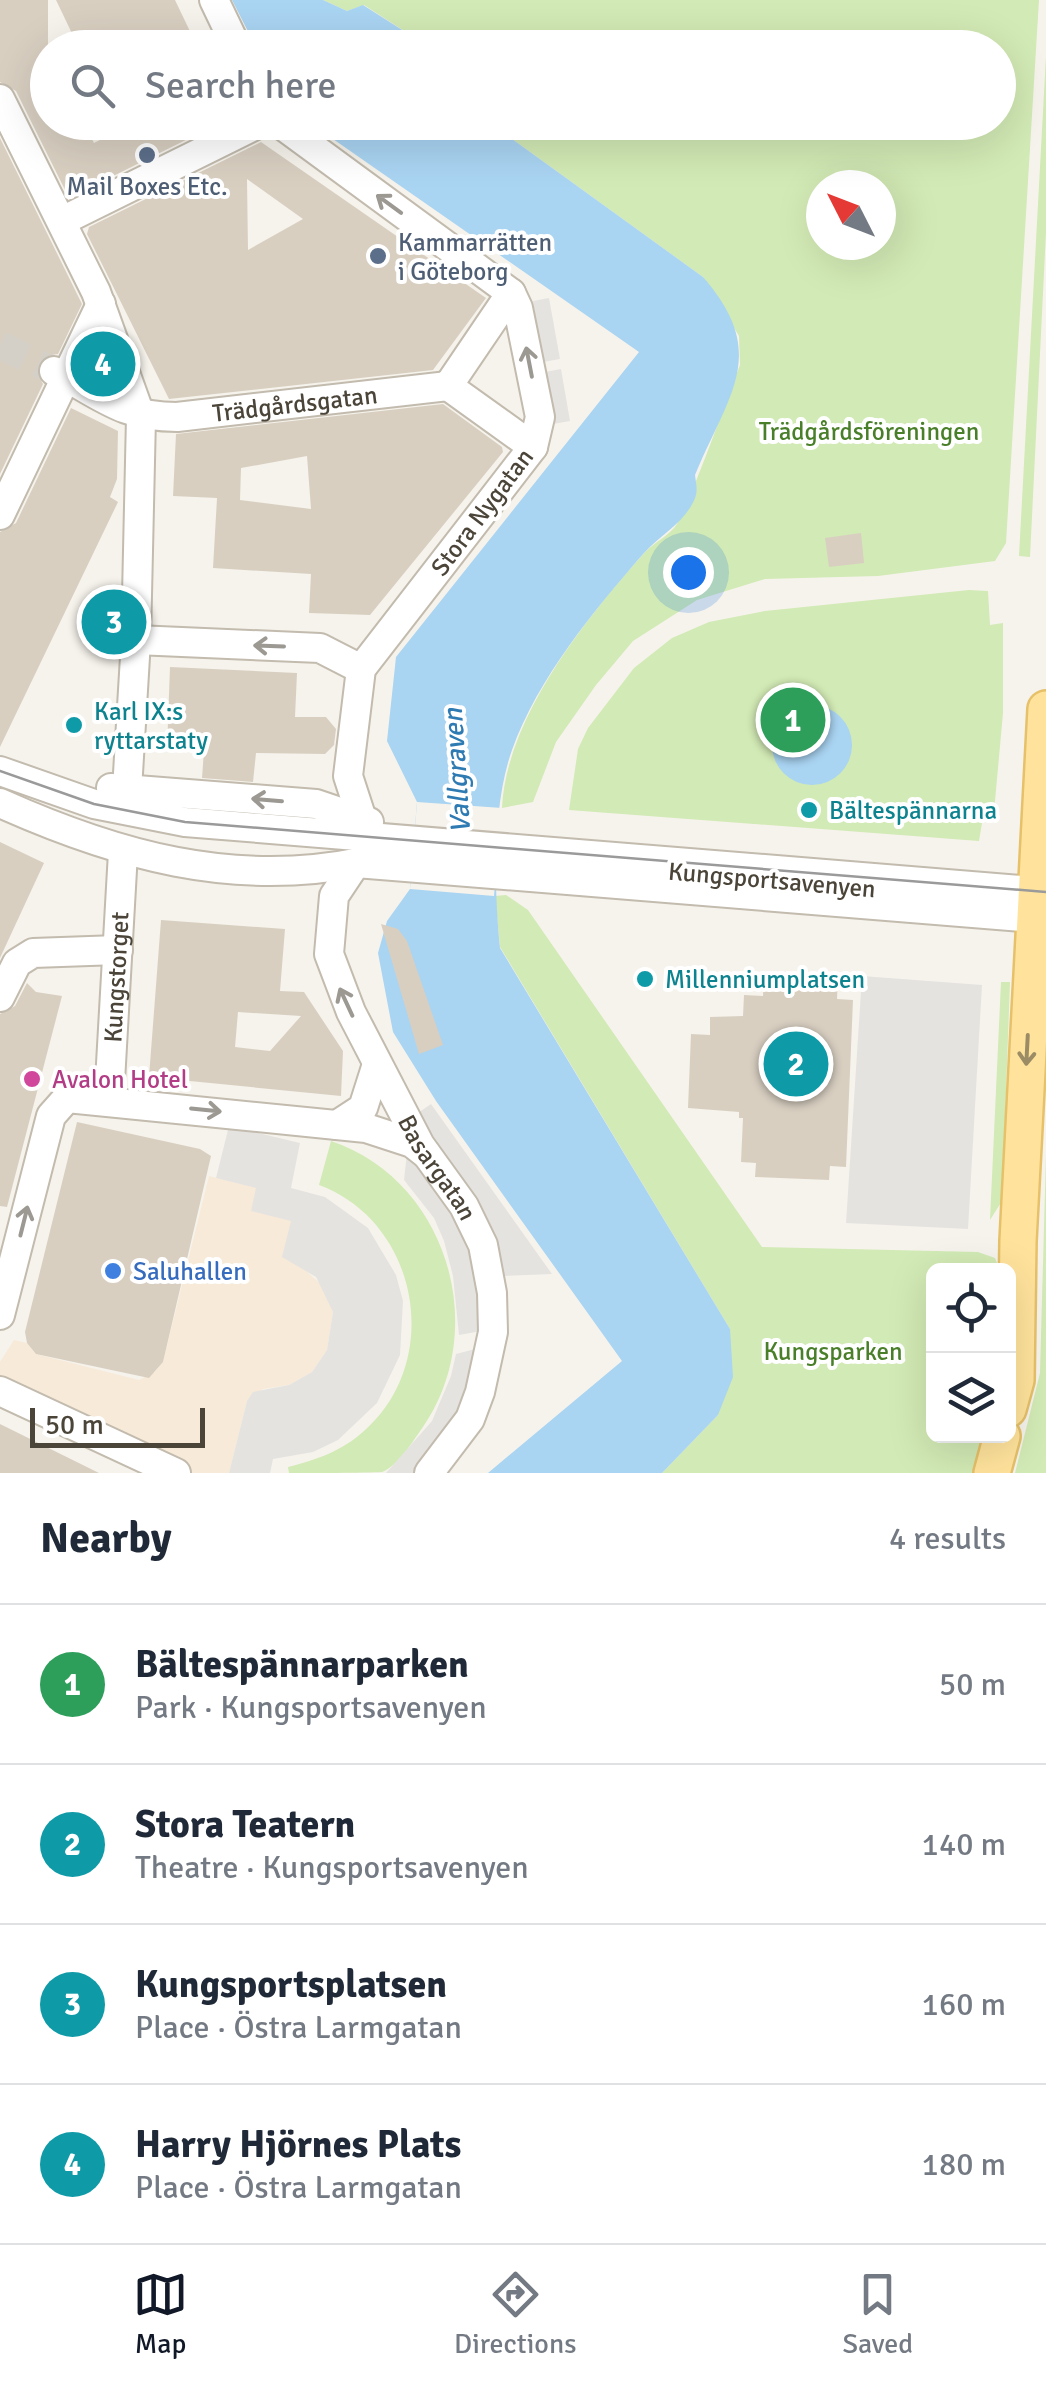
<!DOCTYPE html>
<html lang="en">
<head>
<meta charset="utf-8">
<style>
	body { margin:0; font-family:Signika,sans-serif; background:#f2f2f3; color:#1f2937 }
	.controls { position:absolute; right:30px; bottom:30px; display:grid; overflow:hidden; border-radius:15px; box-shadow:0 10px 40px #0002 }
	.controls button { width:90px; height:90px; display:grid; place-items:center; padding:0; border:0; border-bottom:2px solid #e0e1e3; background:#fff; color:#1f2937; font:50px sans-serif }
	.compass { position:absolute; left:806px; top:170px; width:90px; height:90px; border-radius:50%; background:#fff; box-shadow:0 10px 40px #0002; rotate:312deg }
	.scale { position:absolute; left:30px; bottom:25px; width:175px; box-sizing:border-box; padding-left:10px; border:5px solid #4b4439; border-top:0; font-size:28px; line-height:35px; white-space:nowrap; color:#4b4439; -webkit-text-stroke:8px #fff; paint-order:stroke }
	.you { position:absolute; left:688px; top:572px; width:35px; height:35px; margin:-25px; border:8px solid #fff; border-radius:50%; background:#1a73e8; box-shadow:0 0 0 15px #1a73e833 }
	.badge { display:grid; place-items:center; width:65px; height:65px; border-radius:50%; background:#111827; color:#fff; font-size:32px; font-weight:700 }
	.pin { position:absolute; translate:-50% -50%; border:5px solid #fff; box-shadow:0 2px 10px #0006 }
	.list { margin:0; padding:0; list-style:none }
	h2 { display:flex; justify-content:space-between; align-items:center; height:130px; margin:0; padding:0 40px; font-size:42px }
	h2 small { font-size:32px; font-weight:400; color:#747a83 }
	.list li { display:grid; grid-template-columns:65px 1fr auto; gap:30px; align-items:center; box-sizing:border-box; height:160px; padding:0 40px; border-top:2px solid #e0e1e3 }
	.list b { display:block; font-size:38px; white-space:nowrap }
	.list p { margin:0; font-size:32px; white-space:nowrap; color:#747a83 }
	.list em { font-size:32px; font-style:normal; color:#747a83 }
	.icon { flex:none; width:55px; height:55px; fill:none; stroke:currentColor; stroke-width:2; stroke-linecap:round; stroke-linejoin:round }
	.map { position:relative; flex:none; width:1046px; height:1473px; overflow:hidden }
	.search { position:absolute; background:#fff; box-shadow:0 10px 40px #0002; left:30px; right:30px; top:30px; height:110px; display:flex; align-items:center; gap:25px; box-sizing:border-box; padding:0 35px; border-radius:55px; color:#747a83; font-size:38px }
	.sheet { height:770px; background:#fff }
	nav { display:flex; justify-content:space-around; align-items:center; box-sizing:border-box; height:140px; border-top:2px solid #e0e1e3; background:#fff; font-size:28px; color:#747a83 }
	nav a { display:grid; justify-items:center; gap:5px }
	nav .on { color:#111827 }
	.map>svg:first-child { display:block }
</style>
</head>
<body>
<div class="map">
<svg width="1046" height="1473" viewBox="0 0 1046 1473">
	<rect width="100%" height="100%" fill="#f6f3ec"/>
	<!-- commercial -->
	<path fill="#f7ead8" d="M 209,1176 L 257,1188 L 291,1221 L 295,1261 L 324,1287 L 333,1312 L 327,1350 L 312,1372 L 289,1385 L 263,1389 L 247,1401 L 229,1473 L 176,1473 L 0,1391 L 0,1362 L 14,1340 L 27,1343 L 36,1354 L 139,1380 L 155,1372 L 163,1362 Z"/>
	<!-- green -->
	<path fill="#d2eab5" fill-rule="evenodd" d="M 323,0 L 1039,0 L 1006,543 L 995,561 L 878,576 L 765,579 L 697,600 L 633,641 L 596,685 L 556,742 L 533,802 L 502,808 C 506,718 586,618 645,552 C 654,543 666,537 674,528 C 686,516 730,390 740,365 L 739,336 L 703,277 L 490,123 L 998,122 L 998,48 L 429,47 L 364,5 L 347,11 ZM 821,185 L 881,185 L 881,245 L 821,245 Z
		M 1046,56 L 1046,232 L 1030,557 L 1019,556 Z
		M 969,590 L 988,591 L 990,625 L 1003,623 L 1003,713 L 994,812 L 984,811 L 979,841 L 569,810 L 578,749 L 588,728 L 634,668 L 672,638 L 709,622 L 765,611 Z
		M 506,895 L 528,910 L 762,1247 L 978,1252 L 995,1258 L 1000,1270 L 934,1270 L 934,1436 L 990,1436 L 981,1473 L 662,1473 L 718,1415 L 730,1329 L 500,947 L 495,896 Z
		M 1001,982 L 1010,982 L 1002,1201 L 990,1220 Z
		M 331,1141 C 447,1180 491,1328 423,1427 C 413,1441 398,1466 382,1472 C 364,1473 311,1473 289,1473 L 288,1467 C 316,1460 342,1451 364,1431 C 444,1361 419,1222 319,1185 Z
		M 1046,1154 L 1046,1473 L 1015,1473 L 1040,1373 Z"/>
	<!-- parking -->
	<path fill="#e5e3e0" d="M 549,298 L 560,359 L 543,362 L 533,301 Z
		M 561,369 L 570,421 L 553,424 L 545,372 Z
		M 862,976 L 982,985 L 968,1229 L 846,1223 Z
		M 431,1104 L 552,1274 L 504,1276 L 479,1204 L 415,1115 Z
		M 229,1126 L 300,1143 L 291,1188 L 325,1197 L 368,1228 L 396,1275 L 403,1301 L 400,1355 L 377,1403 L 338,1440 L 313,1452 L 273,1459 L 270,1473 L 229,1473 L 247,1401 L 253,1392 L 289,1385 L 312,1372 L 327,1350 L 333,1312 L 316,1277 L 282,1257 L 291,1221 L 251,1211 L 256,1188 L 216,1178 Z
		M 407,1153 L 451,1206 L 465,1238 L 480,1294 L 481,1331 L 459,1335 L 453,1276 L 444,1241 L 434,1218 L 404,1180 Z
		M 479,1348 L 460,1414 L 419,1473 L 386,1473 L 432,1421 L 451,1376 L 456,1354 Z"/>
	<!-- water -->
	<path fill="#a9d4f2" d="M 232,0 L 323,0 L 347,11 L 363,5 L 429,47 L 256,47 Z
		M 310,123 L 490,123 L 703,277 C 770,354 729,393 695,475 C 696,483 698,491 695,498 C 685,523 661,534 644,553 C 594,610 538,678 512,750 C 492,806 494,889 500,948 L 730,1329 L 733,1377 L 718,1415 L 662,1473 L 488,1473 L 622,1361 L 436,1101 L 393,1032 L 378,953 L 387,921 L 410,889 L 417,802 L 387,741 L 396,657 L 639,352 Z
		M772 745a40 40 0 1 1 80 0a40 40 0 1 1-80 0Z"/>
	<!-- pier -->
	<path fill="#f6f3ec" d="M 417,802 L 502,808 L 494,896 L 410,889 Z"/>
	<!-- building -->
	<path fill="#d8cfc1" fill-rule="evenodd" d="M 0,0 L 48,0 L 48,122 L 83,122 L 94,143 L 134,122 L 222,122 L 69,198 L 16,91 L 0,82 Z
		M 56,0 L 175,0 L 198,48 L 79,48 Z
		M 0,138 L 82,304 L 58,354 L 46,356 L 38,364 L 37,373 L 43,384 L 0,474 Z
		M 261,142 L 486,298 L 433,370 L 169,399 L 87,234 L 89,227 ZM 247,179 L 303,219 L 248,250 Z
		M 443,404 L 502,447 L 503,452 L 370,615 L 309,613 L 311,574 L 213,568 L 217,498 L 173,496 L 176,434 ZM 307,456 L 311,509 L 240,500 L 241,468 Z
		M 71,408 L 118,431 L 117,479 L 110,497 L 118,502 L 0,747 L 0,532 L 16,523 Z
		M 861,533 L 864,563 L 829,567 L 825,538 Z
		M 170,667 L 297,673 L 295,717 L 326,717 L 336,729 L 334,745 L 325,754 L 256,753 L 253,782 L 202,778 L 204,750 L 167,749 Z
		M 0,842 L 44,863 L 0,958 Z
		M 161,920 L 285,929 L 280,991 L 304,992 L 343,1051 L 341,1096 L 149,1077 ZM 238,1012 L 301,1016 L 270,1051 L 235,1047 Z
		M 381,924 L 398,929 L 407,941 L 443,1045 L 419,1054 Z
		M 764,973 L 838,976 L 837,999 L 853,1000 L 846,1167 L 830,1166 L 829,1180 L 755,1177 L 756,1163 L 741,1162 L 743,1118 L 739,1118 L 739,1112 L 688,1108 L 691,1034 L 710,1035 L 710,1017 L 743,1016 L 744,995 L 763,996 Z
		M 27,983 L 36,992 L 62,996 L 7,1207 L 0,1206 L 0,1014 L 15,1006 Z
		M 77,1122 L 200,1149 L 211,1156 L 163,1362 L 149,1378 L 36,1354 L 27,1343 L 25,1332 Z
		M 0,1424 L 99,1473 L 0,1473 Z"/>
	<g fill="none" stroke-linecap="round" stroke-linejoin="round">
		<!-- minor-tunnel -->
		<path stroke="#d4d0c8" stroke-width="28" stroke-dasharray="28 14" stroke-linecap="butt" d="M 0,345 L 54,371"/>
		<defs>
			<g id="minor">
				<path d="M 214,0 L 237,48"/>
				<path d="M 0,99 L 96,292 L 141,417 L 136,640 L 127,790"/>
				<path d="M 278,122 L 511,293 L 518,308 L 540,417 L 533,447 L 361,669 L 348,776 L 362,819"/>
				<path d="M 62,221 L 262,122"/>
				<path d="M 511,293 L 448,386 L 533,447"/>
				<path id="s1" d="M 54,371 C 102,395 120,417 177,417 L 448,386"/>
				<path d="M 0,515 L 101,304"/>
				<path d="M 136,640 L 320,648 L 361,669"/>
				<path d="M 0,771 L 94,804 L 185,822 L 1046,892"/>
				<path d="M 111,788 L 316,804 L 369,822"/>
				<path d="M 0,803 C 116,855 233,888 361,862"/>
				<path d="M 356,863 L 1035,918"/>
				<path id="s2" d="M 356,863 L 334,896 L 329,954 L 351,1012 L 420,1145 L 464,1206 L 483,1245 L 492,1293 L 493,1332 L 480,1392 L 470,1419 L 429,1473"/>
				<path d="M 0,997 L 17,963 L 33,953 L 118,950"/>
				<path id="s3" d="M 109,1099 L 123,852"/>
				<path d="M 337,1125 L 363,1108 L 377,1064"/>
				<path d="M 0,1315 L 51,1116 L 67,1098 L 366,1128 L 412,1143 L 426,1154"/>
				<path d="M 0,1391 L 176,1473"/>
			</g>
			<path id="major" d="M 1008,1409 L 1016,1380 L 1018,1241 L 1046,709
				M 992,1473 L 1002,1436"/>
		</defs>
		<!-- minor casing -->
		<use href="#minor" stroke="#c2bbae" stroke-width="32"/>
		<!-- major casing -->
		<use href="#major" stroke="#e6c16a" stroke-width="40"/>
		<!-- minor -->
		<use href="#minor" stroke="#fff" stroke-width="28"/>
		<!-- major -->
		<use href="#major" stroke="#ffe39c" stroke-width="35"/>
		<!-- tram -->
		<path stroke="#9a9a9a" stroke-width="2.5" d="M 0,771 L 94,804 L 185,822 L 1046,892"/>
	</g>
	<!-- one-way arrows -->
	<defs><path id="oneway-shaft" d="M-6 0H5M1.5-3L5.5 0L1.5 3" fill="none" stroke-width="1.6" stroke-linecap="round" stroke-linejoin="round" transform="scale(2.5)"/></defs>
	<g stroke="#9c9892">
		<use href="#oneway-shaft" transform="translate(389 204) rotate(-144)"/>
		<use href="#oneway-shaft" transform="translate(529 362) rotate(-101)"/>
		<use href="#oneway-shaft" transform="translate(269 646) rotate(-178)"/>
		<use href="#oneway-shaft" transform="translate(267 800) rotate(-175)"/>
		<use href="#oneway-shaft" transform="translate(346 1002) rotate(-115)"/>
		<use href="#oneway-shaft" transform="translate(206 1110) rotate(6)"/>
		<use href="#oneway-shaft" transform="translate(24 1221) rotate(-76)"/>
	</g>
	<use stroke="#9c8c66" href="#oneway-shaft" transform="translate(1027 1050) rotate(93)"/>
	<!-- markers -->
	<g fill="#5c6f8a" stroke="#fff" stroke-width="4">
		<circle cx="147" cy="155" r="10"/>
		<circle cx="378" cy="256" r="10"/>
	</g>
	<g fill="#0f9aa8" stroke="#fff" stroke-width="4">
		<circle cx="74" cy="725" r="10"/>
		<circle cx="809" cy="810" r="10"/>
		<circle cx="645" cy="979" r="10"/>
	</g>
	<circle fill="#d1479c" stroke="#fff" stroke-width="4" cx="32" cy="1079" r="10"/>
	<circle fill="#3f7fe0" stroke="#fff" stroke-width="4" cx="113" cy="1271" r="10"/>
	<g text-anchor="middle" dominant-baseline="central" stroke-width="8" stroke-linejoin="round" paint-order="stroke">
		<!-- service labels -->
		<g font-size="25" fill="#4e5e75" stroke="#fff">
			<text x="147" y="186">Mail Boxes Etc.</text>
			<text x="398" y="242" text-anchor="start">Kammarrätten<tspan x="398" dy="29">i Göteborg</tspan></text>
		</g>
		<!-- street labels -->
		<g font-size="25" fill="#4b4439" stroke="#fff">
			<text stroke="none"><textPath href="#s1" startOffset="252">Trädgårdsgatan</textPath></text>
			<text transform="translate(482 512) rotate(-53)">Stora Nygatan</text>
			<text transform="translate(772 880) rotate(5)">Kungsportsavenyen</text>
			<text stroke="none"><textPath href="#s3" startOffset="122">Kungstorget</textPath></text>
			<text stroke="none"><textPath href="#s2" startOffset="338">Basargatan</textPath></text>
		</g>
		<!-- park labels -->
		<g font-size="25" fill="#4a7f2a" stroke="#fff">
			<text x="869" y="431">Trädgårdsföreningen</text>
			<text x="833" y="1351">Kungsparken</text>
		</g>
		<!-- culture labels -->
		<g font-size="25" fill="#0d838f" stroke="#fff" text-anchor="start">
			<text x="94" y="711">Karl IX:s<tspan x="94" dy="29">ryttarstaty</tspan></text>
			<text x="829" y="810">Bältespännarna</text>
			<text x="665" y="979">Millenniumplatsen</text>
		</g>
		<!-- hotel labels -->
		<g font-size="25" fill="#b23c85" stroke="#fff" text-anchor="start">
			<text x="52" y="1079">Avalon Hotel</text>
		</g>
		<!-- shop labels -->
		<g font-size="25" fill="#366cbe" stroke="#fff" text-anchor="start">
			<text x="133" y="1271">Saluhallen</text>
		</g>
		<!-- water labels -->
		<g font-size="28" font-style="italic" fill="#2e7ab2" stroke="#fff">
			<text transform="translate(457 771) rotate(-94)">Vallgraven</text>
		</g>
	</g>
</svg>
<div class="controls">
<button><svg class="icon" aria-label="locate" viewBox="0 0 24 24"><circle cx="12" cy="12" r="6"/><path d="M12 2v4M12 18v4M2 12h4M18 12h4"/></svg></button>
<button><svg class="icon" aria-label="layers" viewBox="0 0 24 24"><path d="M12 4l9 5-9 5-9-5zM3 14l9 5 9-5"/></svg></button>
</div>
<svg class="compass" viewBox="-18 -18 36 36"><path d="M0-13l5 13h-10z" fill="#e53935"/><path d="M0 13l5-13h-10z" fill="#747a83"/></svg>
<div class="scale">50 m</div>
<div class="you"></div>
<div class="pin badge" style="left:793px;top:720px;background:#2e9e5b">1</div>
<div class="pin badge" style="left:796px;top:1064px;background:#0f9aa8">2</div>
<div class="pin badge" style="left:114px;top:622px;background:#0f9aa8">3</div>
<div class="pin badge" style="left:103px;top:364px;background:#0f9aa8">4</div>
<div class="search"><svg class="icon" aria-label="search" viewBox="0 0 24 24"><circle cx="10" cy="10" r="6"/><path d="M15 15l6 6"/></svg>Search here</div>
</div>
<section class="sheet">
<h2>Nearby<small>4 results</small></h2>
<ul class="list">
<li><span class="badge" style="background:#2e9e5b">1</span><div><b>Bältespännarparken</b><p>Park · Kungsportsavenyen</p></div><em>50 m</em></li>
<li><span class="badge" style="background:#0f9aa8">2</span><div><b>Stora Teatern</b><p>Theatre · Kungsportsavenyen</p></div><em>140 m</em></li>
<li><span class="badge" style="background:#0f9aa8">3</span><div><b>Kungsportsplatsen</b><p>Place · Östra Larmgatan</p></div><em>160 m</em></li>
<li><span class="badge" style="background:#0f9aa8">4</span><div><b>Harry Hjörnes Plats</b><p>Place · Östra Larmgatan</p></div><em>180 m</em></li>
</ul>
</section>
<nav>
<a class="on"><svg class="icon" aria-label="map" viewBox="0 0 24 24"><path d="M3 6l6-2 6 2 6-2v14l-6 2-6-2-6 2zM9 4v14M15 6v14"/></svg>Map</a>
<a><svg class="icon" aria-label="directions" viewBox="0 0 24 24"><path d="M12 3l9 9-9 9-9-9zM9 14v-3h6M13 9l2 2-2 2"/></svg>Directions</a>
<a><svg class="icon" aria-label="saved" viewBox="0 0 24 24"><path d="M7 4h10v16l-5-4-5 4z"/></svg>Saved</a>
</nav>
</body>
</html>
